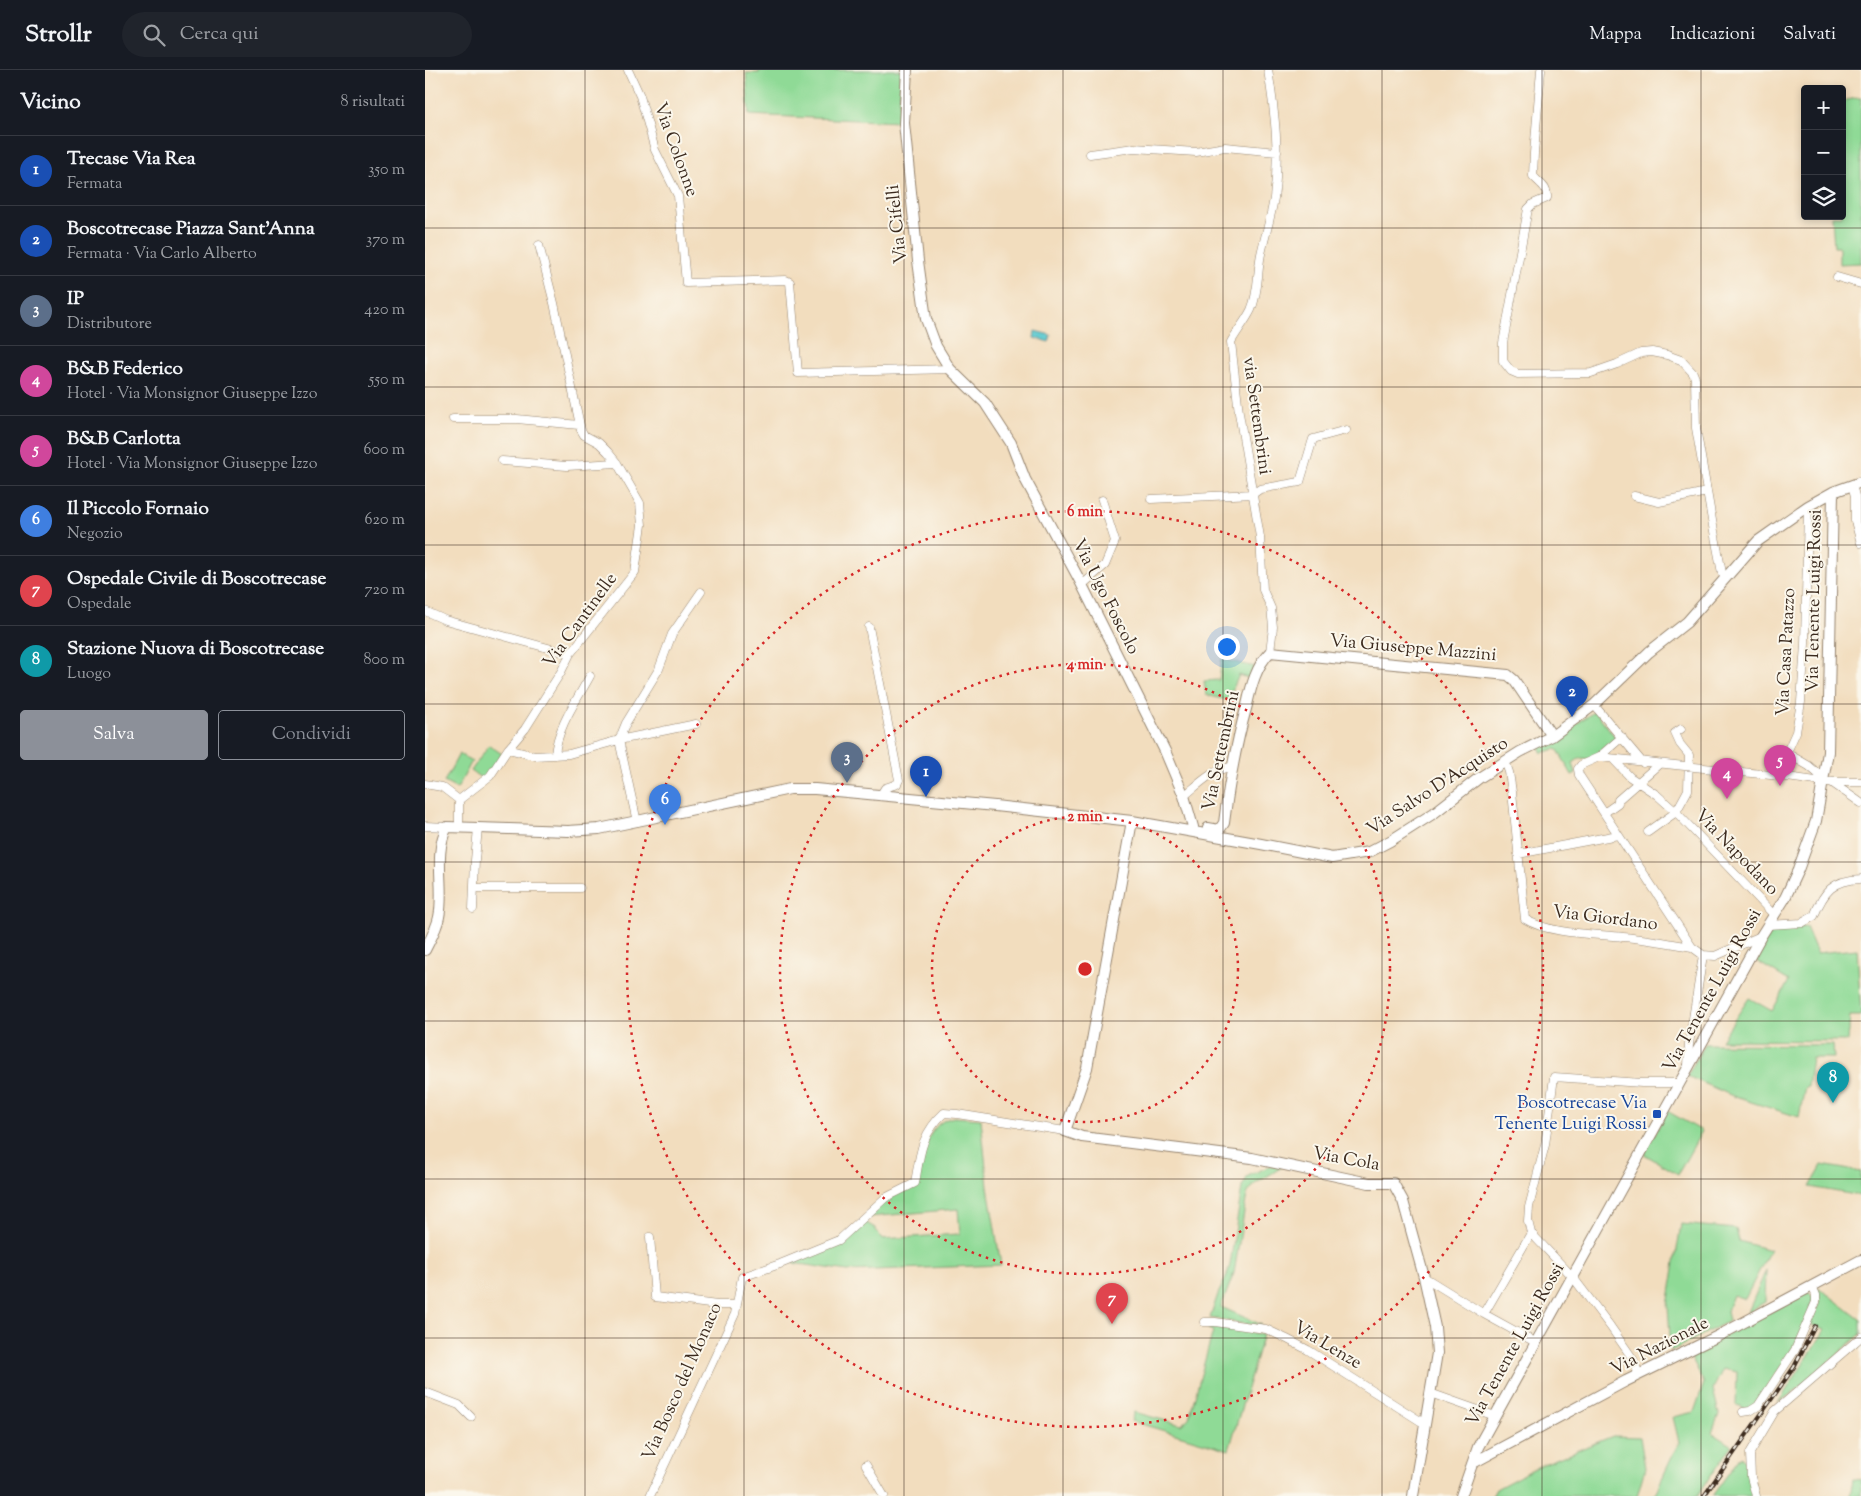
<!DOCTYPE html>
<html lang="it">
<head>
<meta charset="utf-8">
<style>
	body { margin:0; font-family:"Sorts Mill Goudy",serif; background:#20242c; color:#f1f3f6 }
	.controls { position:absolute; right:15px; top:15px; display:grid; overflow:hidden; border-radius:5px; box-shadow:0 2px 8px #0003 }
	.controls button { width:45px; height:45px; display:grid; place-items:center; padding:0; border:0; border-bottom:1px solid #363941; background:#171b24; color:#f1f3f6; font:25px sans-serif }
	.you { position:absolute; left:801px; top:576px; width:18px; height:18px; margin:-12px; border:4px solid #fff; border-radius:50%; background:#1a73e8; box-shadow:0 0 0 8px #1a73e833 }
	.badge { display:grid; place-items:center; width:32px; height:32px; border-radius:50%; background:#8c9099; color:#fff; font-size:16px; font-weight:700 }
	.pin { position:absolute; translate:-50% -41px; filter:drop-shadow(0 1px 2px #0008) }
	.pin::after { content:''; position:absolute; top:26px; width:18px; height:15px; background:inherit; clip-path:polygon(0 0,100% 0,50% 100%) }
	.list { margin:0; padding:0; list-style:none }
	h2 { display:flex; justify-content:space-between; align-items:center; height:65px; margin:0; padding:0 20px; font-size:21px }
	h2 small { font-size:16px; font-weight:400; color:#9ea1a6 }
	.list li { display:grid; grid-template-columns:32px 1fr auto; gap:15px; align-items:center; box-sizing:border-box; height:70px; padding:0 20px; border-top:1px solid #363941 }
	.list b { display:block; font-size:19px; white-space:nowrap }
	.list p { margin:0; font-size:16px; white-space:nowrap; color:#9ea1a6 }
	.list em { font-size:16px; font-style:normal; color:#9ea1a6 }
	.actions { display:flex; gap:10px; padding:15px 20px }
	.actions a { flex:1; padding:11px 0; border:1px solid #8c9099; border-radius:5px; text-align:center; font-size:18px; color:#8c9099 }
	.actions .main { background:#8c9099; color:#fff }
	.icon { flex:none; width:28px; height:28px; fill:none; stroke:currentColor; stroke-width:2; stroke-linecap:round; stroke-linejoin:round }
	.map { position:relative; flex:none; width:1436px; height:1426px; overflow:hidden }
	header { display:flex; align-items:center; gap:30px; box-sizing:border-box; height:70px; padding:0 25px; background:#171b24; border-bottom:1px solid #363941 }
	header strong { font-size:24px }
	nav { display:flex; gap:28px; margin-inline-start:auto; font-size:18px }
	.search { width:350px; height:45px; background:#20242c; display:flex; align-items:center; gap:12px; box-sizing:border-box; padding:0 18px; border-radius:28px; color:#9ea1a6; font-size:19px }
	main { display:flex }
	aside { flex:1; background:#171b24 }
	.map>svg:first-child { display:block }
</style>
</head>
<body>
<header>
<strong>Strollr</strong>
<div class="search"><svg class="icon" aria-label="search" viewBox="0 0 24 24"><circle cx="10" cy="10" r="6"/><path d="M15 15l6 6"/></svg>Cerca qui</div>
<nav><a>Mappa</a><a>Indicazioni</a><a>Salvati</a></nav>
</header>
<main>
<aside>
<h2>Vicino<small>8 risultati</small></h2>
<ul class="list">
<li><span class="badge" style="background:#1a4fb4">1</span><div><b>Trecase Via Rea</b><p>Fermata</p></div><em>350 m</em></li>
<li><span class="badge" style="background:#1a4fb4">2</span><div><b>Boscotrecase Piazza Sant'Anna</b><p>Fermata · Via Carlo Alberto</p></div><em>370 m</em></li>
<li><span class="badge" style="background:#5c6f8a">3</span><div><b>IP</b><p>Distributore</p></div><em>420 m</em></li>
<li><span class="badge" style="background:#d1479c">4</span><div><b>B&amp;B Federico</b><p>Hotel · Via Monsignor Giuseppe Izzo</p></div><em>550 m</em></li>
<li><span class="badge" style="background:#d1479c">5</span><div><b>B&amp;B Carlotta</b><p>Hotel · Via Monsignor Giuseppe Izzo</p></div><em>600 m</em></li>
<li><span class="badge" style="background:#3f7fe0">6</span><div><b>Il Piccolo Fornaio</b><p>Negozio</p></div><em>620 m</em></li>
<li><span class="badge" style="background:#e0444e">7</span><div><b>Ospedale Civile di Boscotrecase</b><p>Ospedale</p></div><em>720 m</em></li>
<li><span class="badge" style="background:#0f9aa8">8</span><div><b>Stazione Nuova di Boscotrecase</b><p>Luogo</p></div><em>800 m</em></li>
</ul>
<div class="actions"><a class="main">Salva</a><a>Condividi</a></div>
</aside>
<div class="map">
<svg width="1436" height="1426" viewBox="0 0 1436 1426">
	<rect width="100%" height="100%" fill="#fbf7ec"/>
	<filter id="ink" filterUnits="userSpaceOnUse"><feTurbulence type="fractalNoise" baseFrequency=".02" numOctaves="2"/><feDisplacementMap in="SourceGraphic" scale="10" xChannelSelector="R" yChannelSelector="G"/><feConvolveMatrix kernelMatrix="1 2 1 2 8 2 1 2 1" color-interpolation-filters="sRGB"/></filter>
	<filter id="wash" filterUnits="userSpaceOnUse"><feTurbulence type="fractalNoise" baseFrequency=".0096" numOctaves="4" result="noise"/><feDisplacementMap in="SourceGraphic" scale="20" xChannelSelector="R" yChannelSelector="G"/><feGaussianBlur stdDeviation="1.12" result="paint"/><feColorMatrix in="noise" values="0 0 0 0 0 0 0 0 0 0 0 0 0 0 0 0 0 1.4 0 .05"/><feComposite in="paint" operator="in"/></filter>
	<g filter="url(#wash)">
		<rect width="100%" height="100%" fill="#f2ddbe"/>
		<!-- green -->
		<path fill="#8fda96" stroke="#65825a" d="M 334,0 L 476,0 L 474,52 L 324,45 L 321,3 L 334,3 Z
			M 1432,28 L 1436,28 L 1436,193 L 1414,194 L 1414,177 L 1409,177 L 1407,146 L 1417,146 L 1417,31 Z
			M 797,589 L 830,597 L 826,609 L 814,605 L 803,630 L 781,625 L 779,611 L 794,610 Z
			M 1170,641 L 1191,668 L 1166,689 L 1155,688 L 1148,693 L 1151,703 L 1147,705 L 1133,680 L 1130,679 L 1117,683 L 1114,677 L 1131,668 Z
			M 64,675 L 77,684 L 59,710 L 46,701 Z
			M 34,684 L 47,691 L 32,719 L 19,712 Z
			M 1381,857 L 1392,883 L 1432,879 L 1436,946 L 1425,946 L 1423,971 L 1296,970 L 1324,928 L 1347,941 L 1364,911 L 1328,889 L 1341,865 L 1356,858 Z
			M 1280,974 L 1408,975 L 1409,988 L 1387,988 L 1383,1017 L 1380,1017 L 1374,1047 L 1310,1027 L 1262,1006 Z
			M 1242,1041 L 1277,1061 L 1253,1104 L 1219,1084 Z
			M 529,1047 L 556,1049 L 563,1117 L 576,1195 L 423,1201 L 367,1193 L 417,1170 L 440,1152 L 450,1158 L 456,1169 L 535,1164 L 533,1139 L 444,1147 L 461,1130 L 491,1114 C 497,1090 500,1052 529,1047 Z
			M 847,1095 L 857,1097 L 830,1114 L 822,1124 L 809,1203 L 796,1237 L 837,1255 L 820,1254 L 785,1248 L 793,1224 L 801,1208 L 805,1195 L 817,1117 L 823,1106 Z
			M 1397,1095 L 1436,1102 L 1436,1126 L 1385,1117 Z
			M 1256,1154 L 1311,1159 L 1314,1171 L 1345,1180 L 1320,1229 L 1308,1225 L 1302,1241 L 1304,1251 L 1246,1281 L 1243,1236 Z
			M 1341,1200 L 1340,1232 L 1323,1242 Z
			M 1393,1217 L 1436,1250 L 1436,1264 L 1374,1318 L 1353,1333 L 1400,1260 L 1385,1254 L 1395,1231 Z
			M 1383,1222 L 1388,1227 C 1382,1265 1349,1306 1328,1337 L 1323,1340 L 1311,1334 L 1312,1302 L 1298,1299 L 1288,1319 L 1294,1344 L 1287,1363 L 1307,1376 L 1272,1426 L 1229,1426 L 1254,1372 L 1248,1347 L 1269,1342 L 1279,1313 L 1264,1284 Z
			M 789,1257 L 838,1264 L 804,1380 L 706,1351 L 709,1342 L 756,1355 L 764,1348 L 788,1261 L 783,1259 Z
			M 1188,1366 L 1215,1367 L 1220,1398 L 1212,1426 L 1067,1426 L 1071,1419 L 1116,1395 Z
			M 1316,1386 L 1321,1393 L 1329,1426 L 1287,1426 Z
			M 1428,1409 L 1436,1410 L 1436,1426 L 1425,1426 Z"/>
		<!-- water -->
		<path fill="#59c7ce" stroke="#4a7876" d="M 610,261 L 626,265 L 624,272 L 609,268 Z"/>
	</g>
	<g filter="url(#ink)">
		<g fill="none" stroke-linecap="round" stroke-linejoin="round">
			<defs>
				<path id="minor" d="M 203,0 L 215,26 L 230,80 L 253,126 L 261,213 L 361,210 L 365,212 L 373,303 L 525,299
					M 843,0 C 850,43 855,85 849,128 C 846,147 840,166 836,184 C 832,203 834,222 826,240 C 820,252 812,261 806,272 L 814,343 L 835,467 L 838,520 L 846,538 L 848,557 L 845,582
					M 1116,0 L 1109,83 L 1108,106 C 1115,114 1123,117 1122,128 L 1108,134 L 1103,139 L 1078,273 L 1078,291 L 1086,301 L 1093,304 L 1166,303 L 1192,294 L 1216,283 L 1227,282 L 1242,285 L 1256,290 L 1268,303 L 1270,308 L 1271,358 L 1288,456 L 1297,503 L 1301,508
					M 665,84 L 709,78 L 771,82 L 800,77 L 852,82
					M 1412,207 L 1436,214
					M 28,349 L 92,349 L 154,355
					M 77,391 L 142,396 L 192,393
					M 1427,415 L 1430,426 L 1430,451 L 1436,473
					M 1209,426 L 1234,432 L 1282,422
					M 726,429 L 828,424 L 835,419 L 875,412 L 888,369 L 921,360
					M 1383,436 L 1380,574 L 1376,632 L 1371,662 L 1362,682 L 1365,685 L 1384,696 L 1398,708
					M 657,515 L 680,495 L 690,471 L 677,430
					M 0,541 L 20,550 L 145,584
					M 444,557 L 474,710 L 472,714 L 460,718 L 455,726
					M 1169,635 L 1218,693
					M 1197,667 L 1174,687 L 1156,695 L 1153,699 L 1154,705 L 1267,877 L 1278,885 L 1290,886 L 1336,866
					M 194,670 L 201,653 L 234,599 L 247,564 L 276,522
					M 194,670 L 271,654
					M 83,679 L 110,686 L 144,684 L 194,670 L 212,752
					M 130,685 C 132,657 152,630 165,606
					M 1174,687 L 1355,706 L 1398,712 L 1436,712
					M 1189,690 L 1205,707 L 1232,725 L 1251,742 L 1349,845
					M 1080,691 L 1084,702 L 1087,722 L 1100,849 C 1123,864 1170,864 1198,867 C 1221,869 1244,873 1267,877
					M 1406,712 L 1436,733
					M 0,714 L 17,717 L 34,730 L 34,758
					M 759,726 C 773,715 788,699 806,697
					M 34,730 L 65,706 L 83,679 L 100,659 L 136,602 L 145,584 L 210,502 L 217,455 L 215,433 L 192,393 L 183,382 L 174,373 L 159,365 L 156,360 L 129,233 L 114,175
					M 1179,743 L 1193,733 L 1193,730 L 1234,694
					M 0,756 L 22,757
					M 1223,762 L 1251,742 L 1263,720 L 1264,685 L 1255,674 L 1250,663 L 1256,659
					M 1093,784 L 1193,765
					M 50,818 L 155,818
					M 48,839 L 50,790 L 53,758
					M 1342,855 L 1377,853 L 1389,846 C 1399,821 1408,810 1436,809
					M 1263,997 L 1264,974 L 1278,885
					M 225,1167 L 230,1227 L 292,1235 L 311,1235
					M 999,1207 L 1059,1244 L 1110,1272
					M 1059,1244 L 1106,1163
					M 779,1252 L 790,1252 L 841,1259 L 862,1269 L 883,1280 L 1000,1354
					M 1214,1305 L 1208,1289 L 1185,1256 L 1147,1206 L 1106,1163 L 1103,1151 L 1104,1137 L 1120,1075 L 1129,1007 L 1217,1013 L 1254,1013
					M 0,1322 L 34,1335 L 46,1347
					M 1005,1323 L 1070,1346
					M 1318,1342 L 1325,1341 L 1333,1336 L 1370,1280 L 1391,1232 L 1391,1225 L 1387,1216
					M 441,1395 L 459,1426
					M 225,1426 L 310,1244 L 317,1207 L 355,1194 L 414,1170 L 460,1128 L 490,1113 C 495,1084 496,1064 519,1043 L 532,1044 L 640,1061
					M 1331,1426 L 1326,1407 L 1325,1383 L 1350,1341 L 1436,1267"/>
				<path id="tertiary" d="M 482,0 L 479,53 L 493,191 L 501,249 L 511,276 L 525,299 L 560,333 L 586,373 L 600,409 L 655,511 L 740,681 L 759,726 L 768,757
					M 707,751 L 662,998 L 640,1061 L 657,1067 L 827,1088 L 944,1113 L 968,1113 L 978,1131 L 999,1207 L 1010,1257 L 1012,1283 L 988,1426
					M 783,758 L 794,760 L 799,753 C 804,712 811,674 822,635 C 826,617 831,596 845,582 L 1083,605 L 1089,610 L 1127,666
					M 0,880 C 5,870 12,858 14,847 C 20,819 8,784 22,757 L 143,761 L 174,759 L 365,719 L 390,719 L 570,736 L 707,751 L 836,774 L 907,788 L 944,782 L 965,771 L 1009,743 L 1054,708 L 1095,682 L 1127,666 L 1169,635 L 1224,582 L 1262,552 L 1333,471 L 1383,436 L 1408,422 L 1436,412
					M 1048,1393 L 1201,1311 L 1295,1265 L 1436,1190
					M 1036,1426 L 1053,1377 L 1336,866 L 1360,828 L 1373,800 L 1391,751 L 1403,682 L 1408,422"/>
			</defs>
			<!-- minor casing -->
			<use href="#minor" stroke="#96846e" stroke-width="9"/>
			<!-- tertiary casing -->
			<use href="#tertiary" stroke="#96846e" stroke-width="12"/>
			<!-- minor -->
			<use href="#minor" stroke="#fff" stroke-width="8"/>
			<!-- tertiary -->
			<use href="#tertiary" stroke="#fff" stroke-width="10"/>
			<defs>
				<path id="rail" d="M 1279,1426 L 1369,1297 L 1390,1256"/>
			</defs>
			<!-- rail casing -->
			<use href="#rail" stroke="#3b2a1e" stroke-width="4"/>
			<!-- rail -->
			<use href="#rail" stroke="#fbf7ec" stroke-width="2" stroke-dasharray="5.5" stroke-linecap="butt"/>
		</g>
	</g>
	<!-- grid -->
	<path fill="none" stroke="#3b2a1e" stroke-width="1" stroke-opacity="0.55" d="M 160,0 L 160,1426M 319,0 L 319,1426M 479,0 L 479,1426M 638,0 L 638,1426M 798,0 L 798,1426M 957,0 L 957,1426M 1117,0 L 1117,1426M 1276,0 L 1276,1426M 0,158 L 1436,158M 0,317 L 1436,317M 0,475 L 1436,475M 0,634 L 1436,634M 0,792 L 1436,792M 0,951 L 1436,951M 0,1109 L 1436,1109M 0,1268 L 1436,1268"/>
	<!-- distance rings -->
	<g fill="none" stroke="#d62828" stroke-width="2.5" stroke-dasharray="2.5 5">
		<circle cx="660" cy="899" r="153"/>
		<circle cx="660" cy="899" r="305"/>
		<circle cx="660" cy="899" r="458"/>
	</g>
	<!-- markers -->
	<rect fill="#1a4fb4" stroke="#fbf7ec" stroke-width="2" x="1227" y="1039" width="10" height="10" rx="2.5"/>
	<g text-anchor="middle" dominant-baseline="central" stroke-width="4" stroke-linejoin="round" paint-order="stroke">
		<!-- street labels -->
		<g font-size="18" fill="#3b2a1e" stroke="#fbf7ec">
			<text transform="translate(250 80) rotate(70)">Via Colonne</text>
			<text transform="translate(473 154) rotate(-96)">Via Cifelli</text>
			<text transform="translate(831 346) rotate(82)">via Settembrini</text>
			<text transform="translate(680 527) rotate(63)">Via Ugo Foscolo</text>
			<text transform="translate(1390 531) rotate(-89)">Via Tenente Luigi Rossi</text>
			<text transform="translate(156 551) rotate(-54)">Via Cantinelle</text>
			<text transform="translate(988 579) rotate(5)">Via Giuseppe Mazzini</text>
			<text transform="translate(1362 582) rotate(-87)">Via Casa Patazzo</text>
			<text transform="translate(797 681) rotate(-78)">Via Settembrini</text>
			<text transform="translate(1013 717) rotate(-33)">Via Salvo D'Acquisto</text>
			<text transform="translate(1311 783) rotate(46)">Via Napodano</text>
			<text transform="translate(1180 849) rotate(7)">Via Giordano</text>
			<text transform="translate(1288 921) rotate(-61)">Via Tenente Luigi Rossi</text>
			<text transform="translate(921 1090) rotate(10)">Via Cola</text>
			<text transform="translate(1091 1275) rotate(-61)">Via Tenente Luigi Rossi</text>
			<text transform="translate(902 1276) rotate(31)">Via Lenze</text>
			<text transform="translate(1235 1277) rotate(-27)">Via Nazionale</text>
			<text transform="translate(258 1312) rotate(-66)">Via Bosco del Monaco</text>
		</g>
		<!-- transit labels -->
		<g font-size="18" fill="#164399" stroke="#fbf7ec" text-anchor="end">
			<text x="1222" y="1034">Boscotrecase Via<tspan x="1222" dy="21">Tenente Luigi Rossi</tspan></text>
		</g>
	</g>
	<circle cx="660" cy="899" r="8" fill="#d62828" stroke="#fbf7ec" stroke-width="2.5"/>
	<g font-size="15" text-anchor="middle" font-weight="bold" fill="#d62828" stroke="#fbf7ec" stroke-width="4" stroke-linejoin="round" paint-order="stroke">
		<text x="660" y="446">6 min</text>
		<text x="660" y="599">4 min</text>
		<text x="660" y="751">2 min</text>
	</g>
</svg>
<div class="controls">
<button>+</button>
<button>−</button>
<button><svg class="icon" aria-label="layers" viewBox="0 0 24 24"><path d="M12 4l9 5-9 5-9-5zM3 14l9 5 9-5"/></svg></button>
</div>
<div class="you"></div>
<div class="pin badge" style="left:501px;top:727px;background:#1a4fb4">1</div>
<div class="pin badge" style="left:1147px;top:647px;background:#1a4fb4">2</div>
<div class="pin badge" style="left:422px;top:713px;background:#5c6f8a">3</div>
<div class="pin badge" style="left:1302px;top:729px;background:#d1479c">4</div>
<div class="pin badge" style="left:1355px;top:716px;background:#d1479c">5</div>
<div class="pin badge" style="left:240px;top:755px;background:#3f7fe0">6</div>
<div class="pin badge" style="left:687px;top:1254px;background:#e0444e">7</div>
<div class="pin badge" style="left:1408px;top:1033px;background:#0f9aa8">8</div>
</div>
</main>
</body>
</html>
